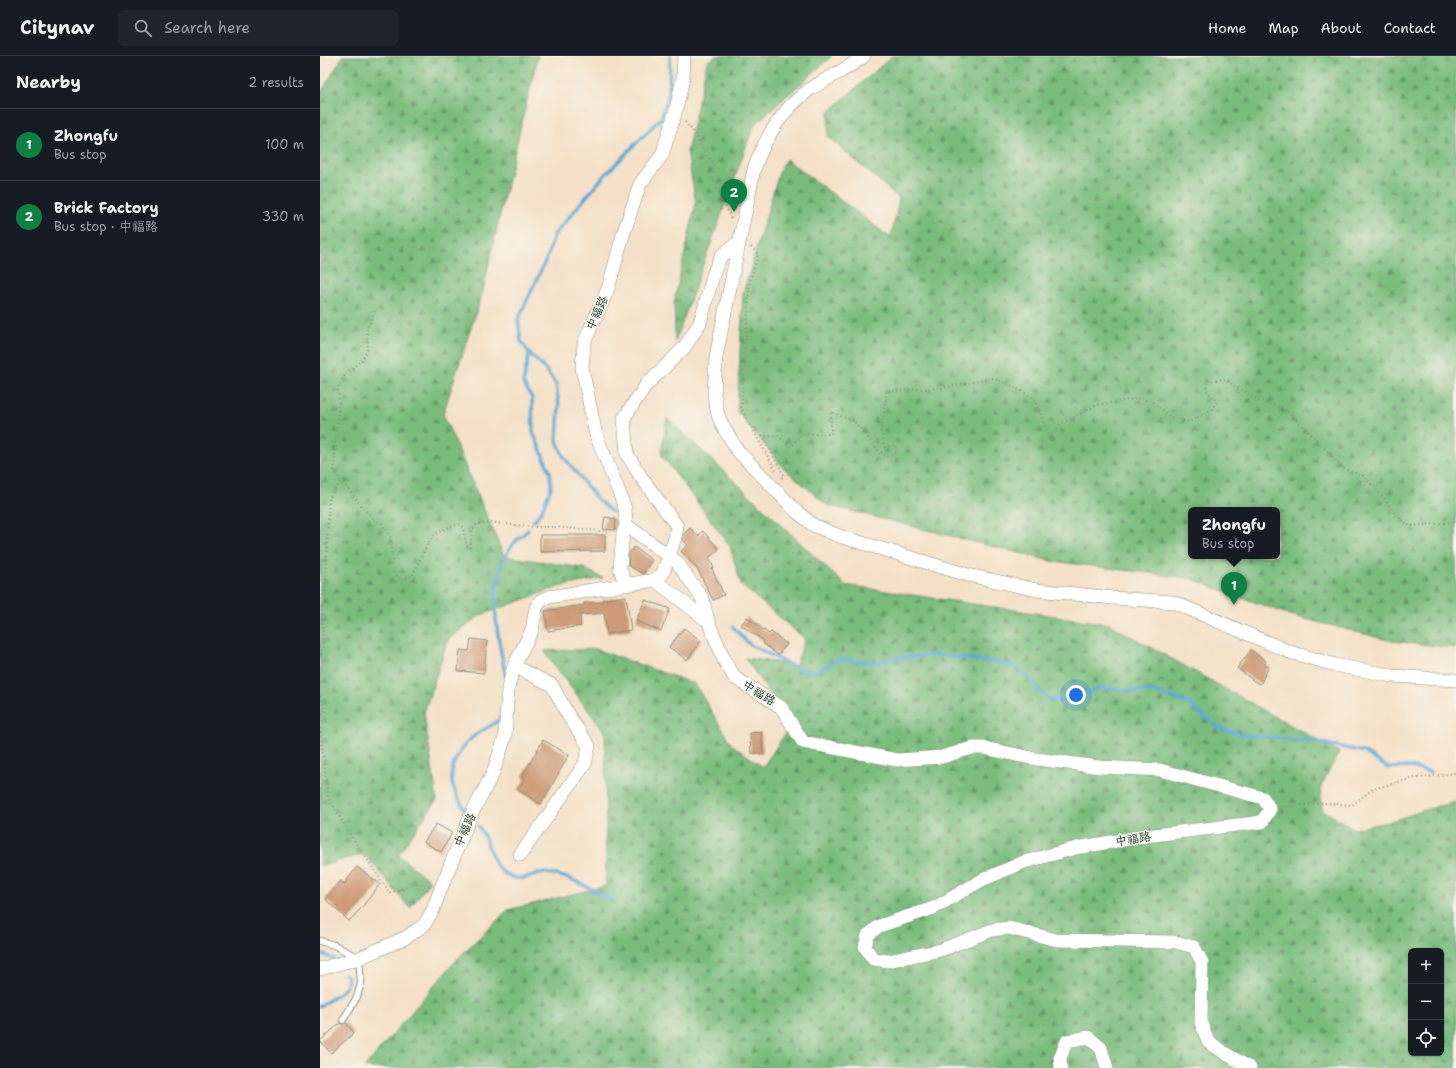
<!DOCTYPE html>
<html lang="en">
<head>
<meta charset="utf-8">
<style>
	body { margin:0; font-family:"Shantell Sans","LXGW WenKai TC",sans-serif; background:#20242c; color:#f1f3f6 }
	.controls { position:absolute; right:12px; bottom:12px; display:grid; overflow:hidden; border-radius:6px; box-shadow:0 1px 3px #0004 }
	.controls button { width:36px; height:36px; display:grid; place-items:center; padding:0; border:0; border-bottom:1px solid #363941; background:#171b24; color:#f1f3f6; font:20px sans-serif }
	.you { position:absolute; left:756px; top:639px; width:14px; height:14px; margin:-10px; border:3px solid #fff; border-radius:50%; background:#1a73e8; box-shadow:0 0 0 6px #1a73e833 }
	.badge { display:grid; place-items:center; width:26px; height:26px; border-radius:50%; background:#0b8043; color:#fff; font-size:13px; font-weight:700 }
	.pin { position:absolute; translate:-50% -33px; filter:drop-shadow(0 1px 2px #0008) }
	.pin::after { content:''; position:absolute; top:21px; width:14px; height:12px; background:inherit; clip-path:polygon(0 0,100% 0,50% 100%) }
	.popup { position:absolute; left:868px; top:451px; width:92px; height:52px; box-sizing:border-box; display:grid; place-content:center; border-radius:6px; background:#171b24; filter:drop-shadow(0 1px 3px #0005); font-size:13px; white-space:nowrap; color:#9ea1a6 }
	.popup b { font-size:15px; color:#f1f3f6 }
	.popup::after { content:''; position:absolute; left:50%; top:100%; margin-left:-8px; border:8px solid transparent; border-top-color:#171b24 }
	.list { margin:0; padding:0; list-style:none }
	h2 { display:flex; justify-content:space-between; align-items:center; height:52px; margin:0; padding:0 16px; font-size:17px }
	h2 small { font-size:13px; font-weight:400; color:#9ea1a6 }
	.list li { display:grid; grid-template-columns:26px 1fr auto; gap:12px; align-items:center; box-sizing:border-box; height:72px; padding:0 16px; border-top:1px solid #363941 }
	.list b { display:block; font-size:15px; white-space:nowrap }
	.list p { margin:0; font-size:13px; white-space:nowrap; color:#9ea1a6 }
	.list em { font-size:13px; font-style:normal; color:#9ea1a6 }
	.icon { flex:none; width:22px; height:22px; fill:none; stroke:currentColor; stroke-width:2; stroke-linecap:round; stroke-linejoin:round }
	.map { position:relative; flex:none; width:1136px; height:1012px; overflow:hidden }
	header { display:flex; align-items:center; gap:24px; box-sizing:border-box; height:56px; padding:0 20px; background:#171b24; border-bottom:1px solid #363941 }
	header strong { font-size:19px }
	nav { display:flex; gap:22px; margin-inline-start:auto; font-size:14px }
	.search { width:280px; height:36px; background:#20242c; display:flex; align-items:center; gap:10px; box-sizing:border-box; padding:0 14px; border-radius:6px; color:#9ea1a6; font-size:15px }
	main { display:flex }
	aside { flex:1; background:#171b24 }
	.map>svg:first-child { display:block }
</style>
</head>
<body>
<header>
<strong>Citynav</strong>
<div class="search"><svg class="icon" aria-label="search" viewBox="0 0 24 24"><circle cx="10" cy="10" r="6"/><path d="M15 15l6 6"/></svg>Search here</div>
<nav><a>Home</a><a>Map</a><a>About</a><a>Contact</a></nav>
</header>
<main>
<aside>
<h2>Nearby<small>2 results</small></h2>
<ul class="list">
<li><span class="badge">1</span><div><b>Zhongfu</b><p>Bus stop</p></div><em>100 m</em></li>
<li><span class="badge">2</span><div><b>Brick Factory</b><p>Bus stop · 中福路</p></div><em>330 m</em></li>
</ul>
</aside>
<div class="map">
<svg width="1136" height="1012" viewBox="0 0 1136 1012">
	<defs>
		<pattern id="forest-firs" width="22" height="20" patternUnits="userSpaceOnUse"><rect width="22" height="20" fill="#7abc7e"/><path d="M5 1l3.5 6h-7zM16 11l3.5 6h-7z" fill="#639a68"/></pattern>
	</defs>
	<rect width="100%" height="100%" fill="#f7f3e8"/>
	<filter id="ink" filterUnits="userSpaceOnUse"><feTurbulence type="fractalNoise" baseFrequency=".025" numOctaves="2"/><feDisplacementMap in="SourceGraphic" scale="8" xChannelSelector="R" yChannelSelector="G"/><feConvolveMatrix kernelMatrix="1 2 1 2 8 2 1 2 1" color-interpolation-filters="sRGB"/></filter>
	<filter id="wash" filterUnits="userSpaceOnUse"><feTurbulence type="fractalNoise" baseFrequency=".012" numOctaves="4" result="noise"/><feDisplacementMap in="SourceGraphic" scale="16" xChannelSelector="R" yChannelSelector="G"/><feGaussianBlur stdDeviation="0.9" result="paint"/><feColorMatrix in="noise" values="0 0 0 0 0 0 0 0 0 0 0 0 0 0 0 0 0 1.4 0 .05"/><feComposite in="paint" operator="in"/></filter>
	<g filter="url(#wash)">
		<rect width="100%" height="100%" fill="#f4e0c6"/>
		<!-- forest -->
		<path fill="url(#forest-firs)" stroke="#4c7c59" fill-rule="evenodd" d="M 23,0 L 218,0 L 190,115 L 162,238 L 123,358 L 184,500 L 263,512 L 283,522 L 238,531 L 161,559 L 128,583 L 104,657 L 117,744 L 78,799 L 110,825 L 90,852 L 44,798 L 0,810 L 0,38 Z
			M 395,0 L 512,0 L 434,69 L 355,286 L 354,246 L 376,147 L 367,96 L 387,6 Z
			M 572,0 L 1136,0 L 1136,592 L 1072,585 L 970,559 L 869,522 L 731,505 L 507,449 L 466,414 L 417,356 L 423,237 L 459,117 L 466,103 L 571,182 L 579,142 L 508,81 L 509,56 ZM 871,454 L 957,454 L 957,500 L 871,500 Z
			M 347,362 L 525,529 L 789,568 L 1019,696 L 1001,730 L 1002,754 L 1035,773 L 1068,766 L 1115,751 L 1136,746 L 1136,1012 L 44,1012 L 138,902 L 188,854 L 286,830 L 285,677 L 224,595 L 275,593 L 375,628 L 411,688 L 443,711 L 471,669 L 425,602 L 476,609 L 485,583 L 421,529 L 410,490 L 341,398 ZM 1091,895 L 1121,895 L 1121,997 L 1091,997 Z"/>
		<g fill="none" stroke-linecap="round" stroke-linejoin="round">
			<!-- stream -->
			<path stroke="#5ea9d6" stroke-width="3.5" d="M 209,297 L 203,327 L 212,342 L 213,376 L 230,416 L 231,432 L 222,454 L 214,465
				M 292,456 L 277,443 L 244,401 L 237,385 L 239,350 L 236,328 L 225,313 L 209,297 L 201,285 L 198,264 L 228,199 L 234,179 L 283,121 L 341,62 L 349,36 L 350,0
				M 413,571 L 429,588 L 484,616 L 498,614 L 521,603 L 556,607 L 580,601 L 619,599 L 674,606 L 699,612 L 730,645 L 754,643 L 779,632 L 834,636 L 868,647 L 899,672 L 924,679 L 998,686 L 1044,696 L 1068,712 L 1090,711 L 1110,716
				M 186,622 C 178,581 165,532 189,494 C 193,486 202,480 208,474
				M 147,758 C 142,748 134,738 132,726 C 129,709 141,691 154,680 C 163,673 174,669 183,661
				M 158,770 C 170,783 169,807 184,817 C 191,822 201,824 208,821 C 213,820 217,817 222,817 C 248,818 270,833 293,844
				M 0,897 L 16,904
				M 0,950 L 20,937 L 27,930 L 28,921 L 25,918"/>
		</g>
		<g id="blocks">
			<!-- building -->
			<path fill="#cd9976" d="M 285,461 L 296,463 L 295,474 L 283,473 Z
				M 370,472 L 378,480 L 383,475 L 399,493 L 389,502 L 394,512 L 392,513 L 404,539 L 393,544 L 378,514 L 361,495 L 368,489 L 363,484 L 364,478 Z
				M 220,479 L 285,479 L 285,495 L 220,496 Z
				M 314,491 L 332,504 L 323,518 L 308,509 L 309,497 Z
				M 306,540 L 311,574 L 287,578 L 284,557 L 260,559 L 261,570 L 228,575 L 225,555 L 264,549 L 264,547 L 283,546 L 282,544 Z
				M 325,544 L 350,553 L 341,575 L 316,565 Z
				M 427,561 L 449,578 L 451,576 L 467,588 L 458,599 L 443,587 L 444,585 L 421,569 Z
				M 364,572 L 381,585 L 367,604 L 349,591 Z
				M 151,583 L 167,585 L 164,617 L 138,615 L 140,594 L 149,595 Z
				M 931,594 L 946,605 L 944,608 L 949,611 L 940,628 L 934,625 L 917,612 Z
				M 441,676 L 443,697 L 431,697 L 430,677 Z
				M 223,684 L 249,699 L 221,748 L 198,734 L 205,722 L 202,721 Z
				M 116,768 L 132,777 L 121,796 L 104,786 Z
				M 37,811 L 60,828 L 43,850 L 29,865 L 5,843 L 21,825 L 24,828 Z
				M 20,967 L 23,968 L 26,967 L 34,977 L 11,997 L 0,985 Z"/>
		</g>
	</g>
	<g filter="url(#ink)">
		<use href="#blocks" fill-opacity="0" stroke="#8a8e7d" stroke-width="1"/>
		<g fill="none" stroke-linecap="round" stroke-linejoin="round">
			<defs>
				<path id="service" d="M 0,885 L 14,889 L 39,902 L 41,927 L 37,941 L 23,964"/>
				<path id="minor" d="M 364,0 L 363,22 L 356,54 L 342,99 L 320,128 L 303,179 L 288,233 L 264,287 L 262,312 L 276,379 L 301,441 L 305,453 L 306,469 L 357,506 L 382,542 L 388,565
					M 544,0 C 527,14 506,22 489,34 C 461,54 445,82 434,113 L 396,301 L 394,339 L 398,359 L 403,371 L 418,395 L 476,455 L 493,469 L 519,480 L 648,519 L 717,534 L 793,542 L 853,546 L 970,596 L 1015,609 L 1072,620 L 1136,624
					M 335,524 L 388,565 L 405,606 L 415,622 L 461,651 L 483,686 L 577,704 L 622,701 L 652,692 L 664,692 L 716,703 L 780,711 L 840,714 L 943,742 L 950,753 L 942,766 L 826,780 L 756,792 L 704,806 L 662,824 L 614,852 L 559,870 L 548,879 L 545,891 L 553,903 L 568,905 L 621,894 L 672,874 L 689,872 L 737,884 L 856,886 L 874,891 L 882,906 L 881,967 L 888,985 L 903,996 L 930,1012
					M 305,528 L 300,512 L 303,477 L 306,469
					M 194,610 L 232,629 L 248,659 L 269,690 L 265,708 L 200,799
					M 0,913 L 39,902 L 85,882 L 104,869 L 113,854 L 121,832 L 151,759 L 173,717 L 185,681 L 188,632 L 194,610 L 212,574 L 216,552 L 220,545 L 229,541 L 335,524 L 343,517 L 355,482 L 357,470 L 321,421 L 307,398 L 304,362 L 326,329 L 364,292 L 380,267 L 394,216 L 401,200 L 419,186
					M 741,1012 L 740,1002 L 747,985 L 768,981 L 781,992 L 787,1012"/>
			</defs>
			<!-- service casing -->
			<use href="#service" stroke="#8a8e7d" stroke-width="8"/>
			<!-- minor casing -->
			<use href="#minor" stroke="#8a8e7d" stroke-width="14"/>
			<!-- path -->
			<path stroke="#8a8e7d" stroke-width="2" stroke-dasharray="1 3" stroke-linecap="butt" d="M 365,66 L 377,80 L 383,95 L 393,108 L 393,123 L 411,163
				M 431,191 L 438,198 L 430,225 L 421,352 L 457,417
				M 55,255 L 47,273 L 48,292 L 43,303 L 26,317 L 18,332 L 19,348 L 14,414 L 21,425 L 46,455 L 53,463 L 61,467 L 70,479 L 74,517 L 82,524 L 92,520 C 98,509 107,485 116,478 C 123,473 132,470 140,468 C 145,474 144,482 147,490 L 150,492 L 152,474 L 157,468 L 176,467 L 214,471 L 234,471 L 291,476
				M 462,422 L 464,419 L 442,380 L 458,380 L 471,391 L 481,378 L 511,378 L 511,356 L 534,365 L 558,394 L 567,401 L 577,397 L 575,389 L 565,391 L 561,377 L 567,335 L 624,332 L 672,322 L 693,330 L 715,343 L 729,381 L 741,368 L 777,349 L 819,342 L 833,346 L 850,361 L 869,366 L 892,353 L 897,345 L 886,334 L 887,325 L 904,323 L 939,345 L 963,352 L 1000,387 L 1022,412 L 1043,420 L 1065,443 L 1075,458 L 1090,470 L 1136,466
				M 0,599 L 3,591 L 2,543 L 6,522 L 9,442 L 21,425
				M 0,640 L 6,655 L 0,662
				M 0,672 L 8,741 L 31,780 L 70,837 L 99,827 L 110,830
				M 961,751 L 1002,747 L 1032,749 L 1053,733 L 1090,723 L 1136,717"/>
			<!-- service -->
			<use href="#service" stroke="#fff" stroke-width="6"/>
			<!-- minor -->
			<use href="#minor" stroke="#fff" stroke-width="13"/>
		</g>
	</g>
	<g text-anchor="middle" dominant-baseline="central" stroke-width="3" stroke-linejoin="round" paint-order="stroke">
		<!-- street labels -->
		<g font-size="12" fill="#1f3d34" stroke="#f7f3e8">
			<text transform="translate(277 257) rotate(-66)">中福路</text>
			<text transform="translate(439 637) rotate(32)">中福路</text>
			<text transform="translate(145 774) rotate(-66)">中福路</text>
			<text transform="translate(813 783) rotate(-9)">中福路</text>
		</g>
	</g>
</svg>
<div class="controls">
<button>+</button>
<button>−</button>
<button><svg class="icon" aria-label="locate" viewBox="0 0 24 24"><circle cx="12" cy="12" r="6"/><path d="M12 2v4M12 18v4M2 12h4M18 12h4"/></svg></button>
</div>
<div class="you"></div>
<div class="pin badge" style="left:914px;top:549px">1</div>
<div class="popup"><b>Zhongfu</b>Bus stop</div>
<div class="pin badge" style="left:414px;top:156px">2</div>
</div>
</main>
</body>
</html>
